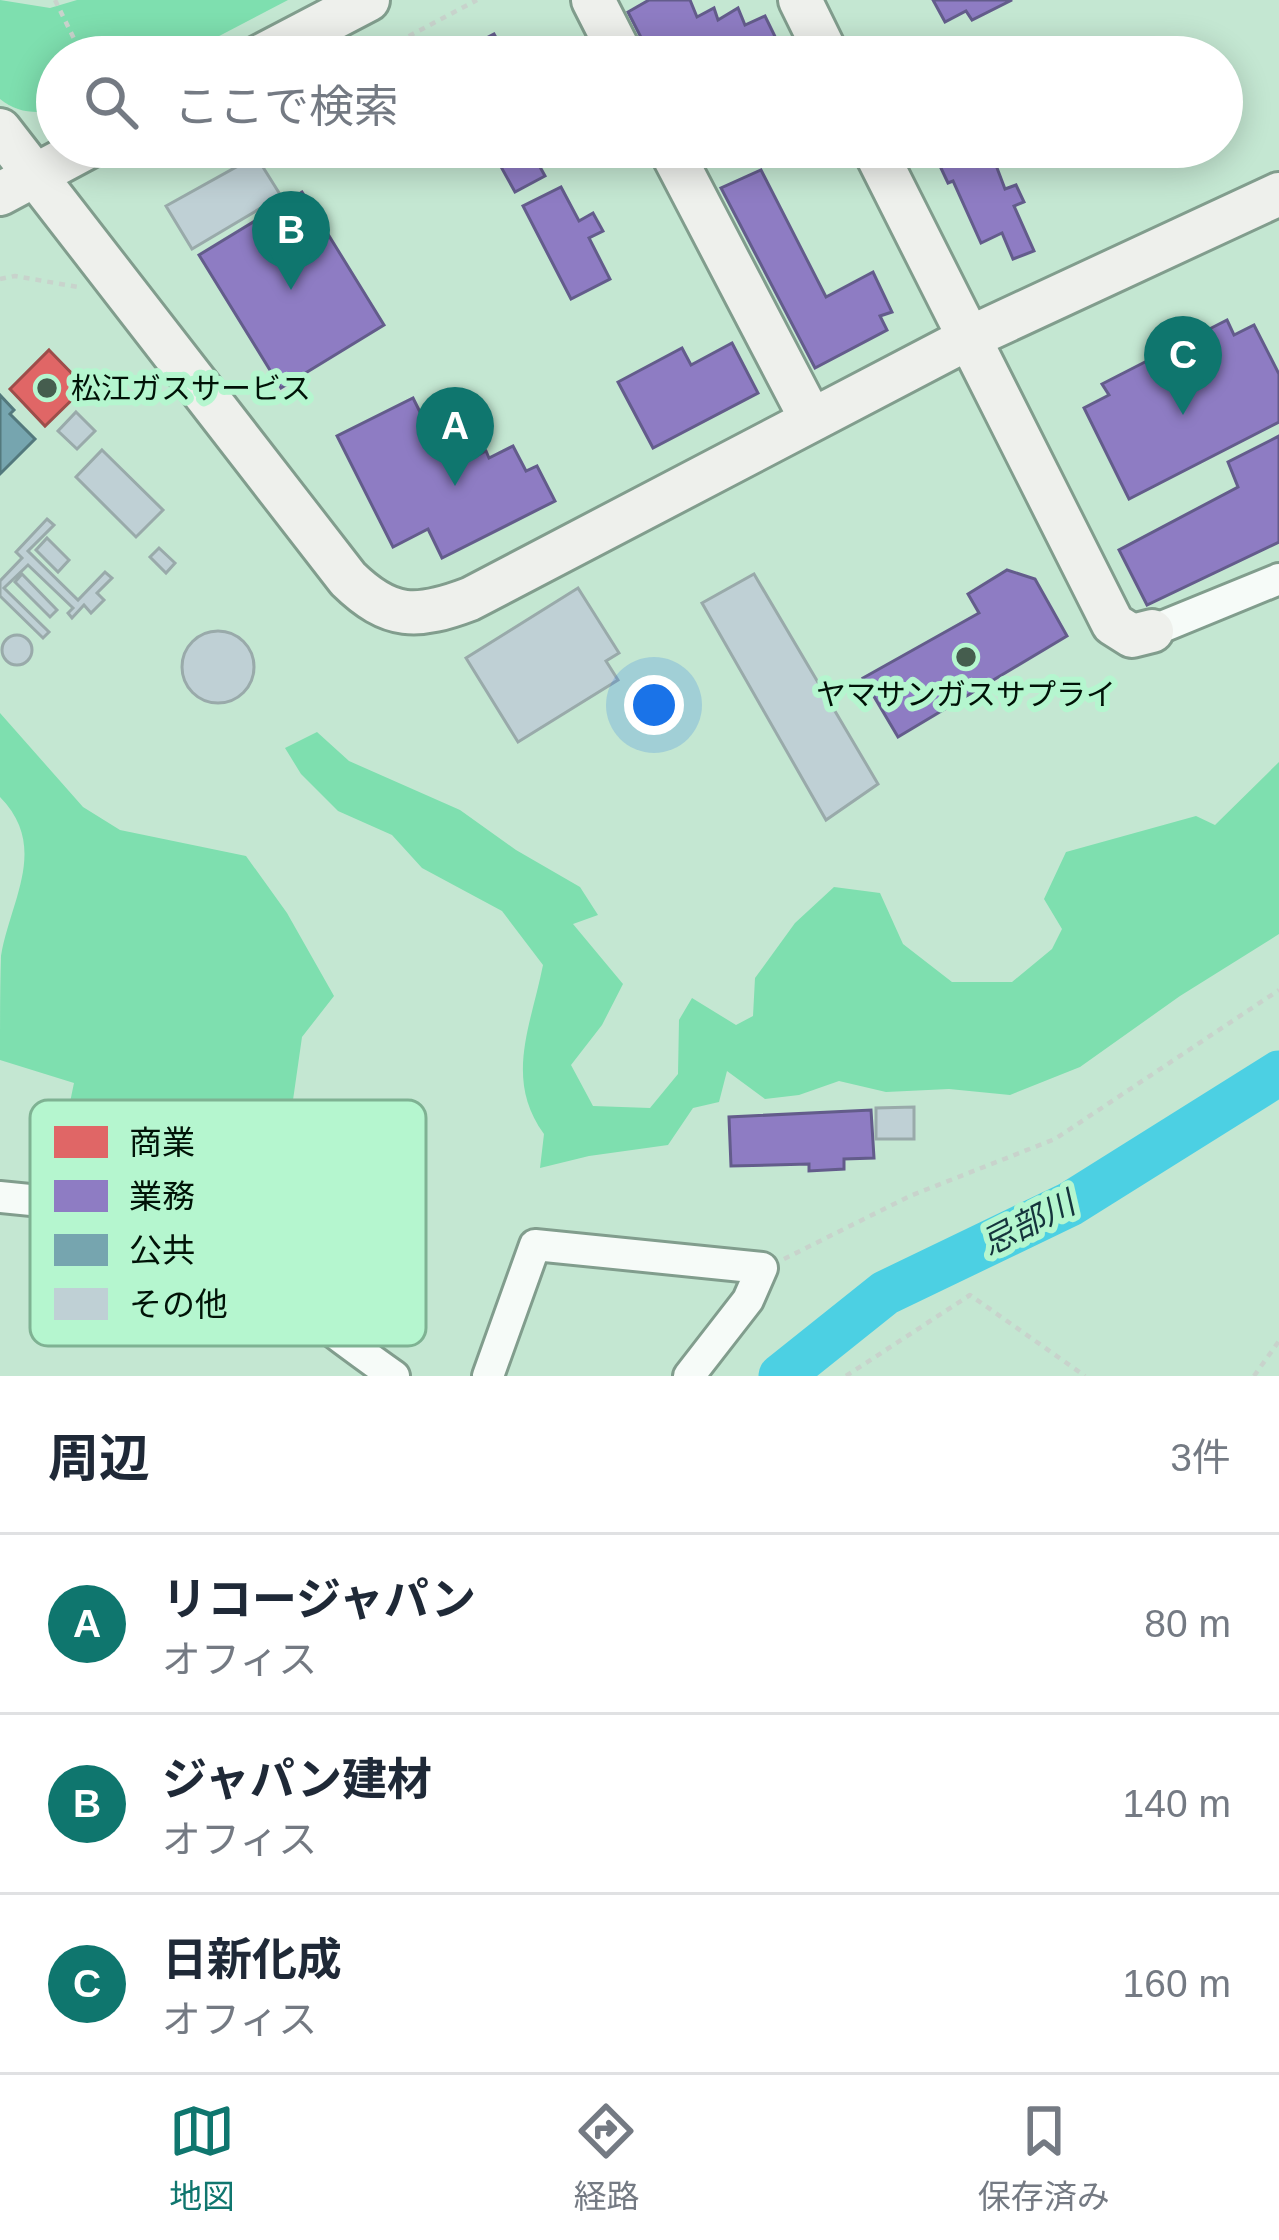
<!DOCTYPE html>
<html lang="ja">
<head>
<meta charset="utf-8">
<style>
	body { margin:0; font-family:Arial,"Noto Sans JP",sans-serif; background:#f2f2f3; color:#1f2937 }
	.you { position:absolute; left:654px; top:705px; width:42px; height:42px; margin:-30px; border:9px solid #fff; border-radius:50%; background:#1a73e8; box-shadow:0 0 0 18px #1a73e833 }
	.badge { display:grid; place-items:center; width:78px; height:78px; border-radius:50%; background:#0f766e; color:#fff; font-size:39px; font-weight:700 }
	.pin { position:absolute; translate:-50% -99px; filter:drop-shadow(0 3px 6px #0008) }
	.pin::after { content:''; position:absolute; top:63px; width:42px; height:36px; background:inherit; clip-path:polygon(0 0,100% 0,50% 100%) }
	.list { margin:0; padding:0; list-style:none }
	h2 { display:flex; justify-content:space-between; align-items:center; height:156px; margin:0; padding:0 48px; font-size:51px }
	h2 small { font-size:39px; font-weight:400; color:#747a83 }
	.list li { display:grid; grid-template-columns:78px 1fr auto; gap:36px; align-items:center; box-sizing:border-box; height:180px; padding:0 48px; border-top:3px solid #e0e1e3 }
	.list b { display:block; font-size:45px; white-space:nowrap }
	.list p { margin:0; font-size:39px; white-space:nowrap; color:#747a83 }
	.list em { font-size:39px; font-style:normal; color:#747a83 }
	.icon { flex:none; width:66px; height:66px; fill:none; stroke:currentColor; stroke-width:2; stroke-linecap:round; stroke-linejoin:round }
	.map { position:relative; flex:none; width:1279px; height:1376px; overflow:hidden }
	.search { position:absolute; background:#fff; box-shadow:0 6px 30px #0003; left:36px; right:36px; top:36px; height:132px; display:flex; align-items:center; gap:30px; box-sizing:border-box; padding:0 42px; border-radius:66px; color:#747a83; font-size:45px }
	.sheet { height:696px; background:#fff }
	nav { display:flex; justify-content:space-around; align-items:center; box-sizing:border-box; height:168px; border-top:3px solid #e0e1e3; background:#fff; font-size:33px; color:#747a83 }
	nav a { display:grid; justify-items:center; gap:6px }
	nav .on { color:#0f766e }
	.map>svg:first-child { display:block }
</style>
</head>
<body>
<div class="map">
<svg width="1279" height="1376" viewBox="0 0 1279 1376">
	<rect width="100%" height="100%" fill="#c4e7d2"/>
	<!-- green -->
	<path fill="#7edfaf" d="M 0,0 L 50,8 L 77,0 L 288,0 L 179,57 L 57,57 L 57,110 C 36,114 17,113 0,99 Z
		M 0,713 L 83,807 L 120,830 L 246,856 L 287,913 L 334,996 L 302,1037 L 292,1107 L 256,1143 L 226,1133 L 193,1141 L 159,1131 L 127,1143 L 98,1132 L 64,1131 L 74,1083 L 0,1060 C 0,1026 0,989 1,956 C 11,899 49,847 0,797 Z
		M 317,732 L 349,761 L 460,810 L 516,850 L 580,887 L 598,915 L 573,924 L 623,984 L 602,1025 L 571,1065 L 593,1106 L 650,1108 L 678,1074 L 679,1020 L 692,998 L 736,1025 L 753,1016 L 755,978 L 795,923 L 834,887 L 880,893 L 903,944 L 952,982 L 1012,982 L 1052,949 L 1062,929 L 1044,899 L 1066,852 L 1196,816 L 1215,825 L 1279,762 L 1279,934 L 1180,996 L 1080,1067 L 1010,1095 L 949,1089 L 886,1092 L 839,1081 L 799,1095 L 765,1099 L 727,1071 L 719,1102 L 693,1108 L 668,1145 L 589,1156 L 540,1168 L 544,1134 C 504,1079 531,1026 543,965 L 502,911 L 422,868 L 392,835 L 338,811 L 301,774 L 285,748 Z"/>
	<!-- shops -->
	<path fill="#e06666" stroke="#9d4d4a" stroke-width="3" d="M 49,350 L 85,387 L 45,426 L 10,389 Z"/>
	<!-- offices -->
	<path fill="#8e7cc3" stroke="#635c8b" stroke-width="3" d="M 649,0 L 690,0 L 697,17 L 714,8 L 718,20 L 738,8 L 745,25 L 765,16 L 785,57 L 651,57 L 628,12 Z
		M 933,0 L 1012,0 L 972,20 L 966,11 L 945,22 Z
		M 494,34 L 507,57 L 450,57 Z
		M 490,147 L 529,147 L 545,176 L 515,192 Z
		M 931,147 L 1001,147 L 1004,154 L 994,160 L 1005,189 L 1016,185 L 1024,202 L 1014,206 L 1034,251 L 1013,259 L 1002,233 L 981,243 L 953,181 L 948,183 Z
		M 761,170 L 826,297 L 873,272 L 892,312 L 880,316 L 887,330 L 815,368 L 721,188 Z
		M 561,187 L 579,221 L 593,213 L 603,231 L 589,238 L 610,279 L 571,299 L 523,206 Z
		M 302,192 L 384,325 L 281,388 L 199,255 Z
		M 1227,320 L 1234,335 L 1254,325 L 1279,374 L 1279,422 L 1129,499 L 1084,408 L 1109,395 L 1102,384 Z
		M 732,343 L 758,393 L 653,448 L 618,382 L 682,348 L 691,365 Z
		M 413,398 L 449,470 L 486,451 L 489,458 L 513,446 L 526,471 L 537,466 L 555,501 L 442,558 L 428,529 L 393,547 L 337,436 Z
		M 1279,436 L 1279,542 L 1147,605 L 1119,550 L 1238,487 L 1228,462 Z
		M 1007,570 L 1035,579 L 1067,636 L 898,737 L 863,678 L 979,613 L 968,594 Z
		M 871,1110 L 874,1158 L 844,1159 L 844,1169 L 809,1171 L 809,1164 L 731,1166 L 729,1117 Z"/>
	<!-- public -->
	<path fill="#76a5af" stroke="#53797d" stroke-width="3" d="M 0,395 L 14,410 L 10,414 L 35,439 L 0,474 Z"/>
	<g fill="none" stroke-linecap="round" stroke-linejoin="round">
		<!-- river -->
		<path stroke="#4cd0e3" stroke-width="45" d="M 781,1376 L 885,1293 L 1070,1204 L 1279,1073"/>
	</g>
	<!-- building -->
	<path fill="#bfd0d5" stroke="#9aa" stroke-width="3" d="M 256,156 L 281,196 L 192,249 L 166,206 Z
		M 76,412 L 95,431 L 77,449 L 58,431 Z
		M 102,450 L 163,510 L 136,537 L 76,477 Z
		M 47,519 L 54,525 L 28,551 L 78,600 L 105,572 L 112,578 L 97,593 L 104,600 L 91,613 L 84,605 L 72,618 L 68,613 L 73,608 L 28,565 L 4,588 L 49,632 L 43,638 L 0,596 L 0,581 L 22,558 L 16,552 Z
		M 47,538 L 69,560 L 58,572 L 36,550 Z
		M 159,548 L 175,563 L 166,573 L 150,557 Z
		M 22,574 L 57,610 L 50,617 L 15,582 Z
		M 754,574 L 878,784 L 826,820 L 702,603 Z
		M 578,588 L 619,653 L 606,661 L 618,680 L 518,742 L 466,658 Z
		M182 667a36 36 0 1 1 72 0a36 36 0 1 1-72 0Z
		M2 650a15 15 0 1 1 30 0a15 15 0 1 1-30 0Z
		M 914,1107 L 914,1139 L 876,1139 L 876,1108 Z"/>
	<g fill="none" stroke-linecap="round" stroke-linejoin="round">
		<defs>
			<path id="street" d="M 1152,631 L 1279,579
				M 0,1197 C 82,1203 159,1227 232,1265 C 287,1294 342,1340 394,1376
				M 488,1376 L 535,1245 L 762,1268 L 748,1300 L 689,1376"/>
			<path id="secondary" d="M 593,0 L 622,57
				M 800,0 L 828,57
				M 259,57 L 368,0
				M 0,130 L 348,579 C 390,620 417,619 470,599 L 969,338 L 1279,194
				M 669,147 L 811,419
				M 873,147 L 1113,624 L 1132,636 L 1152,631
				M 0,194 L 88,147"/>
		</defs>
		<!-- street casing -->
		<use href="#street" stroke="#819d8d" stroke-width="36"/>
		<!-- secondary casing -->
		<use href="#secondary" stroke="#819d8d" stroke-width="48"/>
		<!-- path -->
		<path stroke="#c8d3cc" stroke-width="4.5" stroke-dasharray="6 6" stroke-linecap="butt" d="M 55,0 L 83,57
			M 377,53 L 477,0
			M 0,279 L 15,276 L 78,287
			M 784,1259 L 910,1196 L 1055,1139 L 1279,990
			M 846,1376 L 970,1295 L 1085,1376
			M 1254,1376 L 1279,1341"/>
		<!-- street -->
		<use href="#street" stroke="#f6fbf8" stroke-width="30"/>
		<!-- secondary -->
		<use href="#secondary" stroke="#eef0ec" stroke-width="42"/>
	</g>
	<!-- markers -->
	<g fill="#455d4e" stroke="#b5f6cf" stroke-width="4.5">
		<circle cx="47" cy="388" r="12"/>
		<circle cx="966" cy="657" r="12"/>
	</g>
	<g text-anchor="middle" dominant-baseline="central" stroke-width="12" stroke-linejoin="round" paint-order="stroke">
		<!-- poi labels -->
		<g font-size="30" fill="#001307" stroke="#b5f6cf" text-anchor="start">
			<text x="71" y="388">松江ガスサービス</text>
			<text x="966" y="694" text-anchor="middle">ヤマサンガスサプライ</text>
		</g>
		<!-- water labels -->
		<g font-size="33" font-style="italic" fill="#15343c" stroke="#b5f6cf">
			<text transform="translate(1028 1223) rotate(-27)">忌部川</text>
		</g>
	</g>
	<!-- legend -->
	<rect x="30" y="1100" width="396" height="246" rx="18" fill="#b5f6cf" stroke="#7fb293" stroke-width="3"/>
	<rect x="54" y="1126" width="54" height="32" fill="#e06666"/>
	<rect x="54" y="1180" width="54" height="32" fill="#8e7cc3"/>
	<rect x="54" y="1234" width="54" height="32" fill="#76a5af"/>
	<rect x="54" y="1288" width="54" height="32" fill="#bfd0d5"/>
	<g font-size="33" fill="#001307">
		<text x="129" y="1154">商業</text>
		<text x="129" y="1208">業務</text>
		<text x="129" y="1262">公共</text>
		<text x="129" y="1316">その他</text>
	</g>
</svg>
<div class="you"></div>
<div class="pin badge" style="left:455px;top:486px">A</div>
<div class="pin badge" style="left:291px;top:290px">B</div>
<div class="pin badge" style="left:1183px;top:415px">C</div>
<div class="search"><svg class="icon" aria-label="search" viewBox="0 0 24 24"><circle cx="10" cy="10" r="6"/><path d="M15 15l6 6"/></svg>ここで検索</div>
</div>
<section class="sheet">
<h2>周辺<small>3件</small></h2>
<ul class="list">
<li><span class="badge">A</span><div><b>リコージャパン</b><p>オフィス</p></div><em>80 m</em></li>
<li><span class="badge">B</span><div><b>ジャパン建材</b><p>オフィス</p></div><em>140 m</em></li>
<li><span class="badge">C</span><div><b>日新化成</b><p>オフィス</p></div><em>160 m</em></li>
</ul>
</section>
<nav>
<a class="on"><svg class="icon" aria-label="map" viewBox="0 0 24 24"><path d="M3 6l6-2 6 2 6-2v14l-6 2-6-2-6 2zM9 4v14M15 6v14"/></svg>地図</a>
<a><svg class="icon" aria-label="directions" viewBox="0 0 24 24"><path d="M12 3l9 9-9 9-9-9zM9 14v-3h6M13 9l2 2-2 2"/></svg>経路</a>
<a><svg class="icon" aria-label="saved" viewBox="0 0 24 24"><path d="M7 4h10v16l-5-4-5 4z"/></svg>保存済み</a>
</nav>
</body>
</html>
